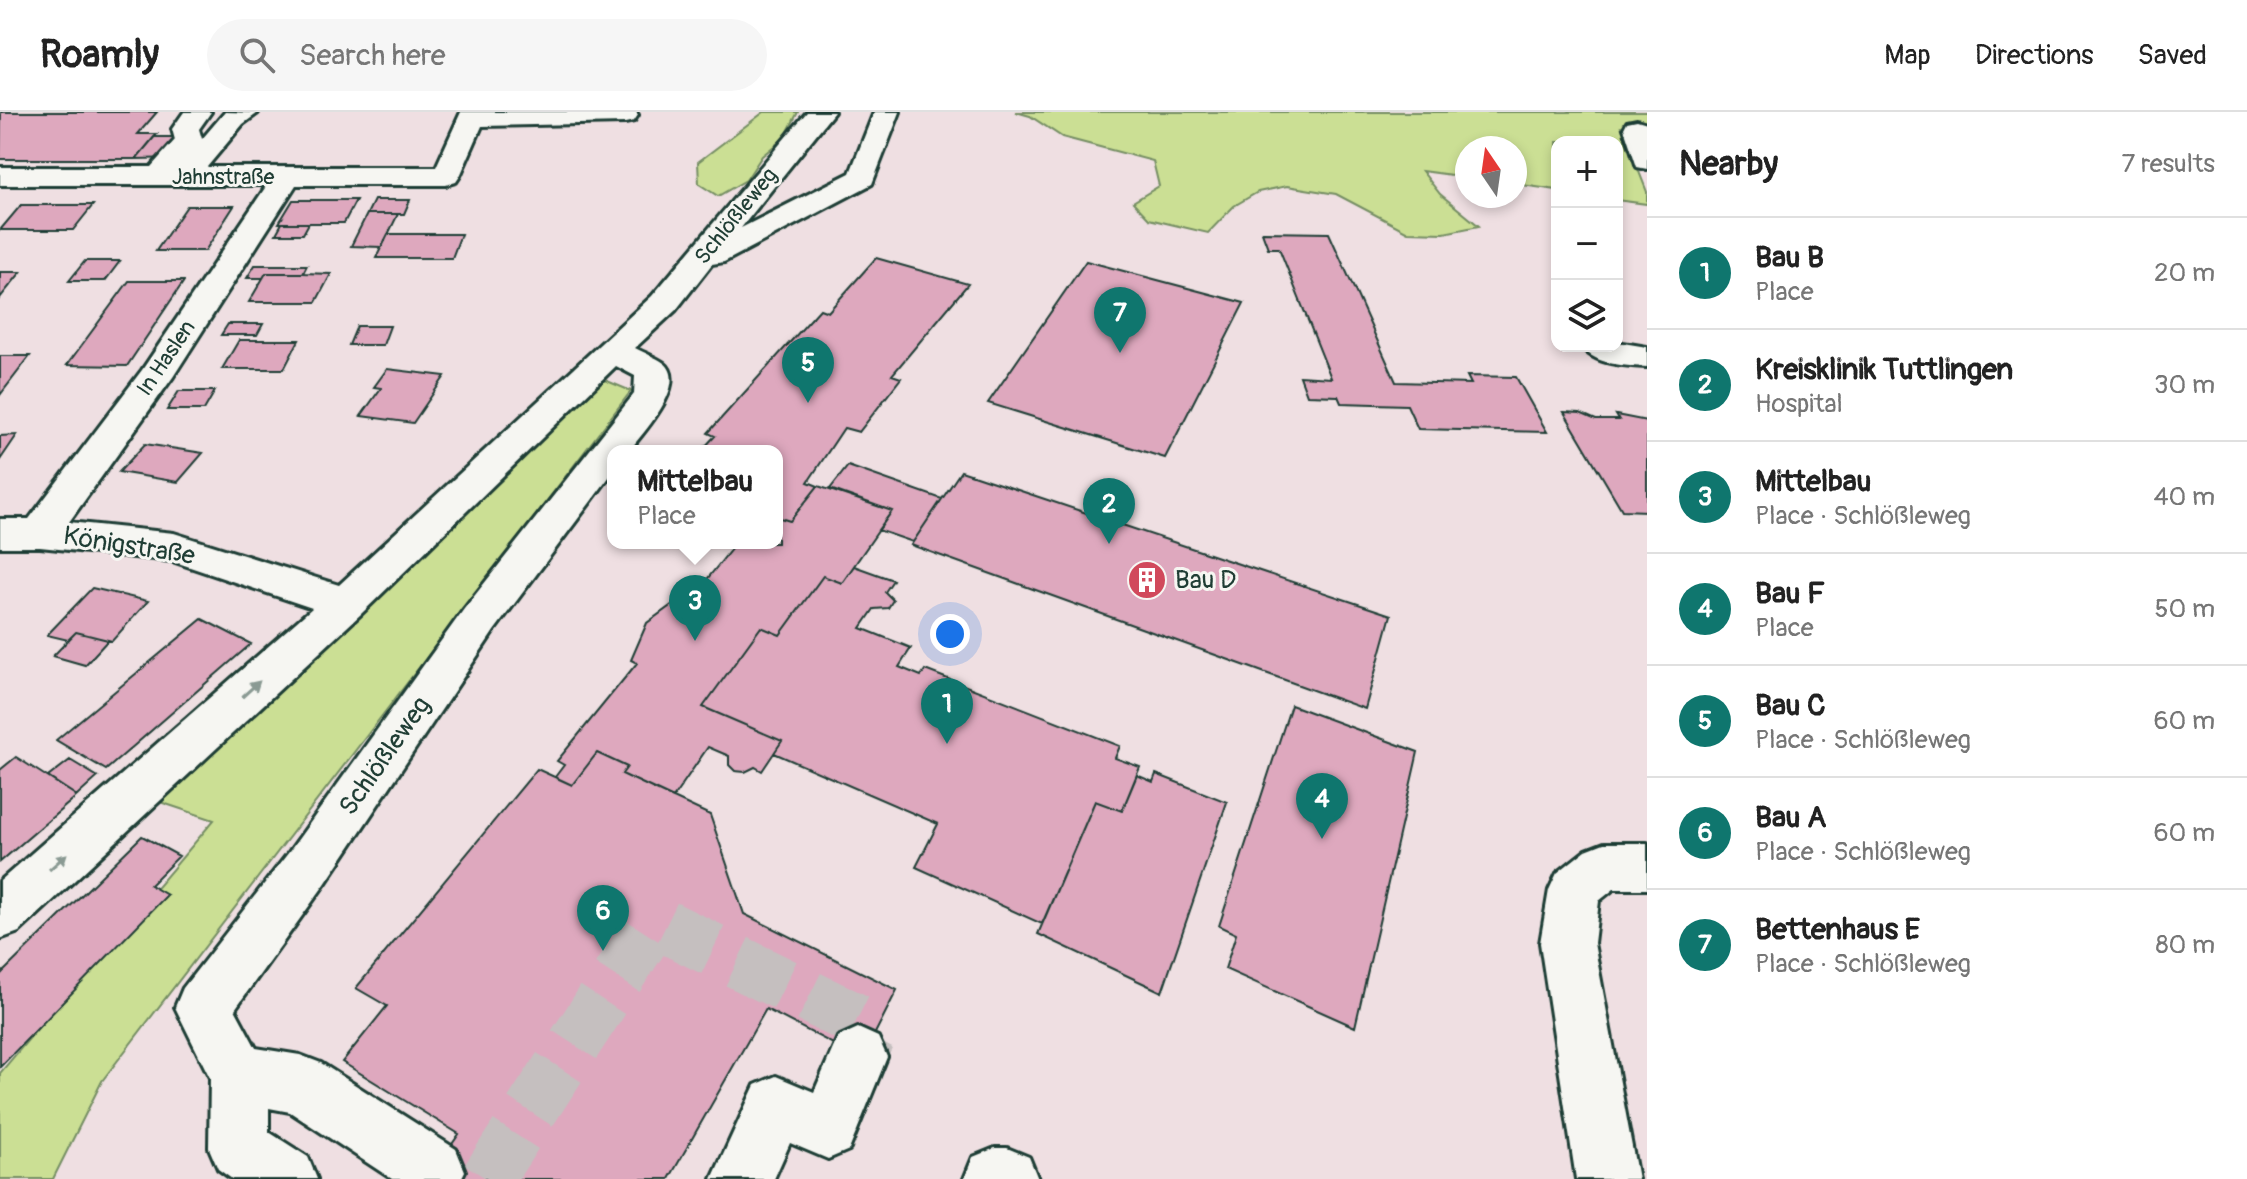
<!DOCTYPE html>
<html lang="en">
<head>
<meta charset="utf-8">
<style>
	body { margin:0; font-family:Pangolin,sans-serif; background:#f6f6f6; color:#222 }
	.controls { position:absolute; right:24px; top:24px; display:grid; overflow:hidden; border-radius:16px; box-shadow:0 4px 12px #0003 }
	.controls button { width:72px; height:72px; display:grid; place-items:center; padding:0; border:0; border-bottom:2px solid #e0e0e0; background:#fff; color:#222; font:40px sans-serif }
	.compass { position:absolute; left:1455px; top:24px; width:72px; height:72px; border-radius:50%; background:#fff; box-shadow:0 4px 12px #0003; rotate:347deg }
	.you { position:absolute; left:950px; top:522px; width:28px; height:28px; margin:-20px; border:6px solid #fff; border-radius:50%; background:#1a73e8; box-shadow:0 0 0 12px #1a73e833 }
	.badge { display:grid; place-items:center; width:52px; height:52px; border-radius:50%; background:#0f766e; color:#fff; font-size:26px; font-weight:700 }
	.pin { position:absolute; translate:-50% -66px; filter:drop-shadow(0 2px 4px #0008) }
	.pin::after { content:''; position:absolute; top:42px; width:28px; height:24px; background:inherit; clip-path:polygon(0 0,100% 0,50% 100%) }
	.popup { position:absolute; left:607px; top:333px; width:176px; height:104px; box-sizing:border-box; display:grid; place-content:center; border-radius:16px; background:#fff; filter:drop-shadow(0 2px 6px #0005); font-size:26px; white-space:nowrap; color:#767676 }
	.popup b { font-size:30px; color:#222 }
	.popup::after { content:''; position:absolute; left:50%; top:100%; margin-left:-16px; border:16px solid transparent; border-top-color:#fff }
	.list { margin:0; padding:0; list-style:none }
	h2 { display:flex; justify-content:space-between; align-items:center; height:104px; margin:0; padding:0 32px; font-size:34px }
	h2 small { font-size:26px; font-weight:400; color:#767676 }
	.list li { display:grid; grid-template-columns:52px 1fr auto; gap:24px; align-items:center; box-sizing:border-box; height:112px; padding:0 32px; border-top:2px solid #e0e0e0 }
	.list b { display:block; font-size:30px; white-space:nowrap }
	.list p { margin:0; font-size:26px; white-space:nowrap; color:#767676 }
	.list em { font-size:26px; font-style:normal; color:#767676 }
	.icon { flex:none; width:44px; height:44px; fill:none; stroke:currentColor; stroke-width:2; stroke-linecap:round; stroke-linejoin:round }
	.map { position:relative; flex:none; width:1647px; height:1067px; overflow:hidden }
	header { display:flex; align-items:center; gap:48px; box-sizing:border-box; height:112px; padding:0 40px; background:#fff; border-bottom:2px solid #e0e0e0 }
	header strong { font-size:38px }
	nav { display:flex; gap:44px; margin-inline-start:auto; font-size:28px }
	.search { width:560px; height:72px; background:#f6f6f6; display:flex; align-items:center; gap:20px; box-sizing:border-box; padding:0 28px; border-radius:44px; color:#767676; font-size:30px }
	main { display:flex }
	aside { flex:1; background:#fff }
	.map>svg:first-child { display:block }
</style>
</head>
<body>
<header>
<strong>Roamly</strong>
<div class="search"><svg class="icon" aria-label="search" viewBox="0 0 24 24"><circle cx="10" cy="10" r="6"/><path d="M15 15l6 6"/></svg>Search here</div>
<nav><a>Map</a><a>Directions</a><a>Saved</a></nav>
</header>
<main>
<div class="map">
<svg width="1647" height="1067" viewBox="0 0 1647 1067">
	<rect width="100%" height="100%" fill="#efdfe2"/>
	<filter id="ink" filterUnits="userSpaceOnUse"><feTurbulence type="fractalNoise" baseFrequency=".0125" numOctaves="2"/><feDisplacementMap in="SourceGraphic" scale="16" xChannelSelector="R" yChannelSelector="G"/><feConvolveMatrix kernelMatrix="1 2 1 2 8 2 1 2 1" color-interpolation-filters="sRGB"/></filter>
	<g filter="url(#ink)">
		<!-- green -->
		<path fill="#cbdf94" stroke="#758e64" stroke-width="2" d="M 764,0 L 798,0 L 785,25 L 762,44 L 746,68 L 718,84 L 699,72 L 698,50 Z
			M 1016,0 L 1647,0 L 1647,16 L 1621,14 L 1647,80 L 1647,92 L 1617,88 L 1617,30 L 1557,30 L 1557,78 L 1515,72 L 1515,36 L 1467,36 L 1467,65 L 1422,59 L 1440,82 L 1479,114 L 1444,121 L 1408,120 L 1336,82 L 1287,74 L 1258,80 L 1234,94 L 1208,121 L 1149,107 L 1133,90 L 1159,74 L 1153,49 L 1062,25 L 1030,4 Z
			M 600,266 L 631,279 L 102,969 L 53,1067 L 0,1067 L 0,961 L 214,708 L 157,689 Z"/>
		<!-- building -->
		<path fill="#dea8be" stroke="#1f3d34" stroke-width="2" d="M 157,0 L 138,22 L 157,22 L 136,47 L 0,47 L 1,0 Z
			M 154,25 L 198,25 L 180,46 L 136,47 Z
			M 293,88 L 356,88 L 344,111 L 279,111 Z
			M 374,88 L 410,88 L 404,102 L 367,102 Z
			M 21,93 L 93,93 L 73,118 L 0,118 Z
			M 187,94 L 234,94 L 205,139 L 156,139 Z
			M 367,102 L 398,102 L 382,135 L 351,134 Z
			M 282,111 L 309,111 L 303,122 L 276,122 Z
			M 1262,120 L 1329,121 L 1396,270 L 1471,272 L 1467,264 L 1516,265 L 1547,320 L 1418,317 L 1407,293 L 1341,291 L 1338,284 L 1307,283 L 1300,264 L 1331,266 L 1279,136 L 1268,136 Z
			M 388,122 L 461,122 L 452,146 L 376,146 Z
			M 876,146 L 968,172 L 892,263 L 901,266 L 859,320 L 844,316 L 808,370 L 818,374 L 790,409 L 777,405 L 777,339 L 701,339 L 715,324 L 708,321 L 820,197 L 828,200 Z
			M 85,149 L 120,149 L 105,169 L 69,169 Z
			M 1086,149 L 1244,191 L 1165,346 L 988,291 Z
			M 255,153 L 307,153 L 303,161 L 266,161 L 263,166 L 247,166 Z
			M 0,160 L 21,160 L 0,186 Z
			M 266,161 L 303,161 L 331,162 L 316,190 L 249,190 Z
			M 129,169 L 184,169 L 127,254 L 67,253 Z
			M 228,212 L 263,212 L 257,223 L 221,223 Z
			M 357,214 L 390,214 L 383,233 L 349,233 Z
			M 239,228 L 299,228 L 284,257 L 222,257 Z
			M 0,244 L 30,244 L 0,283 Z
			M 387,257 L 445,264 L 413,311 L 361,304 L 381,276 L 374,275 Z
			M 179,279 L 215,279 L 204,298 L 167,298 Z
			M 1564,300 L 1580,301 L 1596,308 L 1619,308 L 1616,303 L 1647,309 L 1647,399 L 1622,398 Z
			M 17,323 L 0,348 L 0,324 Z
			M 145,332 L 203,341 L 178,370 L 119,360 Z
			M 848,354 L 942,387 L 913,430 L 878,418 L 892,399 L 830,377 Z
			M 961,359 L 1391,503 L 1365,597 L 911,433 Z
			M 818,374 L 892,399 L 842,471 L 823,464 L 780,523 L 761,515 L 703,595 L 782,629 L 762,659 L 755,655 L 745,660 L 735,659 L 729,653 L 729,644 L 708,635 L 673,686 L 622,662 L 627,655 L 597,641 L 572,673 L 555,665 L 564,653 L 557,649 L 637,551 L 631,548 L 647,511 L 680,487 L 688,491 L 736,431 L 777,431 L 777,405 L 790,409 Z
			M 854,454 L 893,468 L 885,480 L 893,488 L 888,496 L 874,497 L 861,516 L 911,536 L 899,555 L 921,564 L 925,558 L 1120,634 L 1115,646 L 1140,655 L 1122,699 L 1095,689 L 1042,812 L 916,755 L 938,712 L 774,641 L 782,629 L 703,595 L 761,515 L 780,523 L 823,464 L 842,471 Z
			M 92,476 L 148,489 L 112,529 L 76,520 L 68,528 L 47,523 Z
			M 202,507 L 251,532 L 106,658 L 56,628 Z
			M 76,520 L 108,528 L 85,553 L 53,544 Z
			M 1291,593 L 1418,640 L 1355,915 L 1225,857 L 1236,822 L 1219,814 Z
			M 597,641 L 627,655 L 622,662 L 710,703 L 744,802 L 897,878 L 862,947 L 766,897 L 669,1067 L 428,1067 L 459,1022 L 342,950 L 387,894 L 356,876 L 537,657 L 572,673 Z
			M 16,645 L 77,684 L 0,750 L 0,658 Z
			M 70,648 L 98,665 L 77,684 L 48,665 Z
			M 1156,662 L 1227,690 L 1162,880 L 1038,822 L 1095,689 L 1122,699 L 1137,663 L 1153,670 Z
			M 142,724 L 179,744 L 150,773 L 167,783 L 0,955 L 0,863 Z"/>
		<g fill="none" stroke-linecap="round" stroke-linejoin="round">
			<!-- minor-tunnel -->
			<path stroke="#c5bfbf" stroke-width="53" stroke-dasharray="53 27" stroke-linecap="butt" d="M 487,1067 L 654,809 L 873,916 L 858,945"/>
			<defs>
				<path id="minor" d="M 184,0 L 211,0 L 199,17 L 202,27 L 225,0 L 258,1 L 243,12 L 207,55 L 436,55 L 461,0 L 636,0 L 638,3 L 634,9 L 625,11 L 482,14 L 460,64 L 456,70 L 446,73 L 296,73 L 173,265 L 69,410 L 174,421 L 339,473 L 652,184 L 807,0 L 834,0 L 741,116 L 850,61 L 874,0 L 900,0 L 872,72 L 724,150 L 712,152 L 676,198 L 635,236 C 644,241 656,245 664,251 C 690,271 642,322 629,339 L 613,339 L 613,360 L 494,519 L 325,772 L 235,897 L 256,936 L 300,943 L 321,951 L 456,1037 L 465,1059 L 461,1067 L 392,1067 L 290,1000 L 269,996 L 269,1020 L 308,1045 L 317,1067 L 232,1067 L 218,1057 L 209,1036 L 210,966 L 175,895 L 183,876 L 289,740 L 464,497 L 634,282 L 635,264 L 616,254 L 361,502 L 19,820 L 0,827 L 0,769 L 312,496 L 172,449 L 40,435 L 0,435 L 0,407 L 29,407 L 142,258 L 267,73 L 0,73 L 0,55 L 151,55 L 175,28 L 172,17 Z
					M 1637,8 L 1647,11 L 1647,57 L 1637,55 L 1624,16 L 1627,10 Z
					M 1617,230 L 1647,235 L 1647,255 C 1626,254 1595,253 1582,235 L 1617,234 Z
					M 1604,731 L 1647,731 L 1647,777 L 1614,777 L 1599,789 L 1594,831 L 1638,1067 L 1576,1067 L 1540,831 L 1549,778 L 1557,761 L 1586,738 Z
					M 858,916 L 878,925 L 887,945 L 849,1038 L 828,1047 L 790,1031 L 774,1067 L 712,1067 L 755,973 L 776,964 L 814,980 L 838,925 Z
					M 995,1036 L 1007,1036 L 1029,1045 L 1038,1067 L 964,1067 L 973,1045 Z"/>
			</defs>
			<!-- minor casing -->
			<use href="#minor" stroke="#1f3d34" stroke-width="6"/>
			<!-- minor -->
			<use href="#minor" fill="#f6f6f2" fill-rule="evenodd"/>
		</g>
		<!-- one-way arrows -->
		<defs><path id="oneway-solid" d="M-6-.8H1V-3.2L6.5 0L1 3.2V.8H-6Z" transform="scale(2)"/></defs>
		<g fill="#8a9a93">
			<use href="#oneway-solid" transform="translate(251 577) rotate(-42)"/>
			<use href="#oneway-solid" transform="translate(58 750) rotate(-42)"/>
		</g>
	</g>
	<!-- icons -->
	<defs>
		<symbol id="building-disc" viewBox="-11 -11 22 22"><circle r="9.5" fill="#d1495b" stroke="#f6f6f2"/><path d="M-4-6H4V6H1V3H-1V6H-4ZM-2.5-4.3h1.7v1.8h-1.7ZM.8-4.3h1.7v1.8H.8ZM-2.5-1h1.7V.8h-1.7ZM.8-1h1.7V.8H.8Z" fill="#fff"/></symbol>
	</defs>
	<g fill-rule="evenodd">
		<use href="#building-disc" x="1125" y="446" width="44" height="44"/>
	</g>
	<g text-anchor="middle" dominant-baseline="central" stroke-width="6" stroke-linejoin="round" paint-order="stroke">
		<!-- far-street labels -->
		<g font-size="22" fill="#1f3d34" stroke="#f6f6f2">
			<text x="223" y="65">Jahnstraße</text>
			<text transform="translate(736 104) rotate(-51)">Schlößleweg</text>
			<text transform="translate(166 246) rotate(-56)">In Haslen</text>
		</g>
		<!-- street labels -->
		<g font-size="26" fill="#1f3d34" stroke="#f6f6f2">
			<text transform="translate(129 434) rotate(9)">Königstraße</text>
			<text transform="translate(385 644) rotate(-55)">Schlößleweg</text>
		</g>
		<!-- poi labels -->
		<g font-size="26" fill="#1f3d34" stroke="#f6f6f2" text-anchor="start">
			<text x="1175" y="468">Bau D</text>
		</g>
	</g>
</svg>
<div class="controls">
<button>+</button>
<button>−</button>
<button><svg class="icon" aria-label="layers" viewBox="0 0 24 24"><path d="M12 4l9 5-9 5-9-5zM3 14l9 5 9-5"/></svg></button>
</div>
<svg class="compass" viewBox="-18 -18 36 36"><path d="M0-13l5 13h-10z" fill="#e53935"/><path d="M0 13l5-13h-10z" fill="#767676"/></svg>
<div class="you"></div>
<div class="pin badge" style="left:947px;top:632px">1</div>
<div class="pin badge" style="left:1109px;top:432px">2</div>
<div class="pin badge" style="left:695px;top:529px">3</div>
<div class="popup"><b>Mittelbau</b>Place</div>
<div class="pin badge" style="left:1322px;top:727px">4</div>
<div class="pin badge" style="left:808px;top:291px">5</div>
<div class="pin badge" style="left:603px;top:839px">6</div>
<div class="pin badge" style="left:1120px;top:241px">7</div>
</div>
<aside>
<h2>Nearby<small>7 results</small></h2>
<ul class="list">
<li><span class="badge">1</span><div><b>Bau B</b><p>Place</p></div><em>20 m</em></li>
<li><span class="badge">2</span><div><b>Kreisklinik Tuttlingen</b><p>Hospital</p></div><em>30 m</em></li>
<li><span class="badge">3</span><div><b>Mittelbau</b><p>Place · Schlößleweg</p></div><em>40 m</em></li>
<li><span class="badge">4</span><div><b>Bau F</b><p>Place</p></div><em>50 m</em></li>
<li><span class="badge">5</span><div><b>Bau C</b><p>Place · Schlößleweg</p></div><em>60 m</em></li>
<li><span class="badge">6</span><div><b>Bau A</b><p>Place · Schlößleweg</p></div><em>60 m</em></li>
<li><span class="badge">7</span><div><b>Bettenhaus E</b><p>Place · Schlößleweg</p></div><em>80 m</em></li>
</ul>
</aside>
</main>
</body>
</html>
